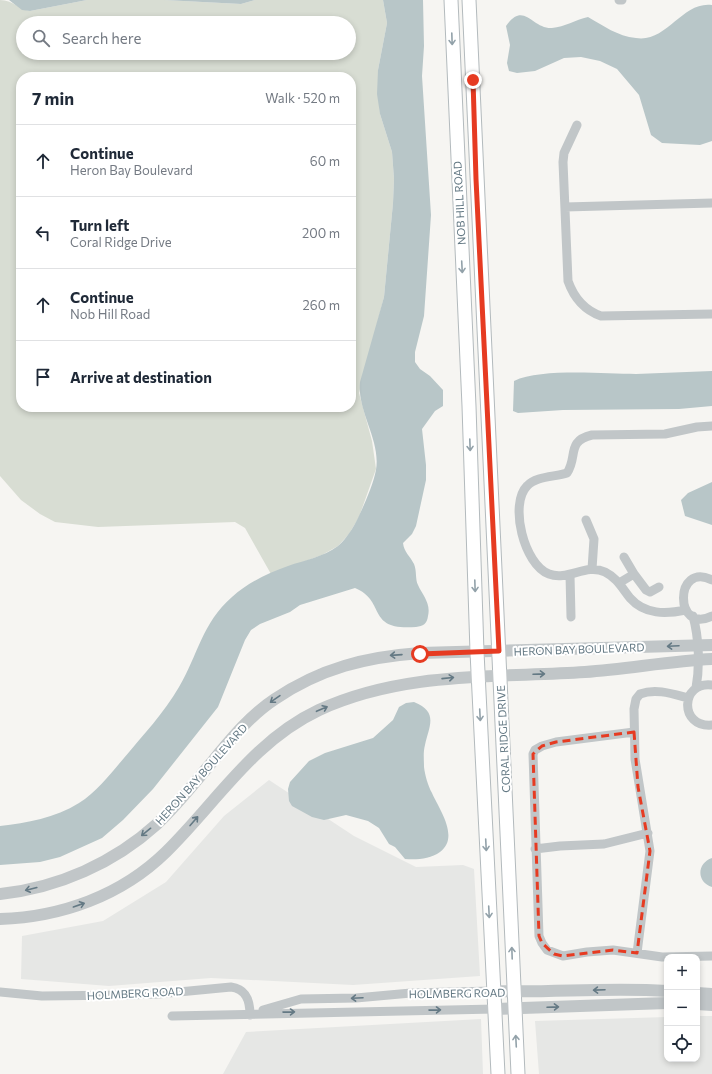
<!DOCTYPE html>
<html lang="en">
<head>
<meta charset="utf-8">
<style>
	body { margin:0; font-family:Commissioner,sans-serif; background:#f6f6f7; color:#1f2937 }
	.controls { position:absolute; right:12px; bottom:12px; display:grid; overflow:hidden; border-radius:8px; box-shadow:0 2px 6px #0003 }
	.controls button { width:36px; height:36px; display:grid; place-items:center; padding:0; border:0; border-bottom:1px solid #e0e1e3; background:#fff; color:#1f2937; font:20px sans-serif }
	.stop { position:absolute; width:12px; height:12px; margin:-9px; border:3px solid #e63b22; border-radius:50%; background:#fff }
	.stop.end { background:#e63b22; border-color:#fff; box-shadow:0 1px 4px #0008 }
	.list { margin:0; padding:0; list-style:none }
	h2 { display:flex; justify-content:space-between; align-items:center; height:52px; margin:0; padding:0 16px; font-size:17px }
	h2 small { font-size:13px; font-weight:400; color:#747a83 }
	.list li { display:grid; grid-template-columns:26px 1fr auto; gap:12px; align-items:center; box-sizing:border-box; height:72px; padding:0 16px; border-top:1px solid #e0e1e3 }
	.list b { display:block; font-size:15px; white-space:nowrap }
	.list p { margin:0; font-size:13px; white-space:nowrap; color:#747a83 }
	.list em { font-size:13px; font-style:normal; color:#747a83 }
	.icon { flex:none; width:22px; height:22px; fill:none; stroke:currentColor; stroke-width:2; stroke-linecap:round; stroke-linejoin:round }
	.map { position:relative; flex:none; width:712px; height:1074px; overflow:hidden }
	.search { position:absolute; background:#fff; box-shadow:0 2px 6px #0003; left:16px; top:16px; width:340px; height:44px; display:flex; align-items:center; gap:10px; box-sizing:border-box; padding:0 14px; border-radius:22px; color:#747a83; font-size:15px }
	.panel { position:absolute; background:#fff; box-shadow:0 2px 6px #0003; left:16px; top:72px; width:340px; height:340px; border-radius:16px }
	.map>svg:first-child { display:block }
</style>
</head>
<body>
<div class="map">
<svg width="712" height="1074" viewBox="0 0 712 1074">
	<rect width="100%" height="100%" fill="#f6f5f2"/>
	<!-- built -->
	<path fill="#e6e7e5" d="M 269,780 L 354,836 L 416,867 L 463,865 L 474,869 L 480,976 L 353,985 L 211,978 L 109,986 L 21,979 L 22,936 L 103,921 L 166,882 L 224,816 Z
		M 697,1016 L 712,1016 L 712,1074 L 539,1074 L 535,1021 L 667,1017 L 667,1059 L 697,1059 Z
		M 481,1019 L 483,1074 L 223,1074 L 246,1032 Z"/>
	<!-- green -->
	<path fill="#d8ddd3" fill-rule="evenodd" d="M 0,0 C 13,0 18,9 30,11 L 87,0 L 164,0 L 241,4 L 255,0 L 383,0 L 387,23 L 378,70 L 380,114 L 392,152 L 394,179 L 393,203 L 384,297 L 359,393 L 372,441 L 376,469 L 359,517 L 349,534 L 338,546 L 322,555 L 271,574 L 245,528 L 235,522 L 98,527 L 55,522 L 40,514 L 21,500 L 0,476 ZM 23,23 L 349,23 L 349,53 L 23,53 ZM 21,77 L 351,77 L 351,407 L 21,407 Z"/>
	<!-- water -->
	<path fill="#b8c6c8" d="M 9,0 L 87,0 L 30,11 L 22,10 Z
		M 164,0 L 255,0 L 241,4 Z
		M 383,0 L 423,0 L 424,46 L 422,76 L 431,215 L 424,316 L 415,352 L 415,362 L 420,369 L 430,376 L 443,390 L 443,406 L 435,411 L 422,429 L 426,465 L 426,480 L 416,526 L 412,534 L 403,543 C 404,552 410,556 414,564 C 417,571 415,579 418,585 C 423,596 431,603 428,616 C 427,624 423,626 416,627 C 365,631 387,601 355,588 L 300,605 L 290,612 L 260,624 L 251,630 L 245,640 L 218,707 L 153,789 L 123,820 L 102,838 L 60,857 L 40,862 L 0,865 L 0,826 C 27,823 55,818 79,803 C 97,792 111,773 124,758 C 143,735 164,713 179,687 C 198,655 202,623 232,597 C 247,583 268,573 288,566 C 305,560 323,557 338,546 C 347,538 353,528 358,518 C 365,503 373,485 376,470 C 381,440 357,412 360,382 L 384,297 L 393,203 L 394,179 L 392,152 L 380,114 L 377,94 L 378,70 L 387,23 Z
		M 712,5 L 712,141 L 700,145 L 662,143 L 651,135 L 639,95 L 617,69 L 600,61 L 581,57 L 564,58 L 535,71 L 517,73 L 509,71 L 507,63 L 510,45 L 506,26 C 524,0 532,29 552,28 C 565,27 575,20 588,17 C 604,26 617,36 636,38 C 667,43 682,1 712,5 Z
		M 712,371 L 712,406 L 679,409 L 563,410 L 518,413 L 513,411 L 514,381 C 541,368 604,374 636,374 C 661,373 687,372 712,371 Z
		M 712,482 L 712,525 L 685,516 L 681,500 L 688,493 Z
		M 414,702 C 439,712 429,726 425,745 C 423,752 424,760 424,767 C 425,775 428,786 432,793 C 439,809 460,837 440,852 C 430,859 417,860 405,859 L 395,847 L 389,844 L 379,828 L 368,821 L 346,815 L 324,820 L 312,817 L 292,806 L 289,801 L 288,789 L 290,782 L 309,761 L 325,753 L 373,738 L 393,720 L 399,707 L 406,703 Z
		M 712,858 L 712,887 C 696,882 697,863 712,858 Z"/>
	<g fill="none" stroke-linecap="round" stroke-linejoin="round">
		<defs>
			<path id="secondary" d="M 451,0 L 469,406 L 477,652 L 498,1074
				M 469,0 L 518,1074"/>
		</defs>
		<!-- secondary casing -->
		<use href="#secondary" stroke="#b3babd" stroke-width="15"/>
		<!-- minor -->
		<path stroke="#c1c6c8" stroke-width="9" d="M 619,0 L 622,0
			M 577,125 L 564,153 L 563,162 L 568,281 C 574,298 584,310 601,316 L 712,314
			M 565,207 L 712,203
			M 586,520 L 594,539 L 592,569
			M 634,574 L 646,590 L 650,592 L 659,587
			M 570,575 L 571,617
			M 712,580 C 674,561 674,635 712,616
			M 619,583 L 634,574 L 624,557
			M 686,610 C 666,614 645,615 630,598 C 622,588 617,578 605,572 C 586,563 568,581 549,574 C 524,565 509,504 527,486 C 536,476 555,477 567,473 C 578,457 566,441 592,435 L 665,434 L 697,427 L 712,426
			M 693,616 C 699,638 700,666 696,688
			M 712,685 C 680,681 679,728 712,725
			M 634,732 L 556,742 L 542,746 L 535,750 L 533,754 L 539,936 L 542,943 L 547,950 L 563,956 L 587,952 L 613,950 L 662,957 L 712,956
			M 535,849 L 560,846 L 604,844 L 648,833
			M 637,953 L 650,851 L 635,759 L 634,709 L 636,699 L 640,694 C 656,688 673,694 688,698
			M 0,992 L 42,996 L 127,995 L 158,994 L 231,987 C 246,989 250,1000 250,1015
			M 263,1010 L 301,999 L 356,998 L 411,993 L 493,991
			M 172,1016 L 495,1009"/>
		<!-- tertiary -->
		<path stroke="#c1c6c8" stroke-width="12" d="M 0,894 C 58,888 114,863 157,824 C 173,809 188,791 202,774 C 224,748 246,718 275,699 C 321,668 366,657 420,653 L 712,645
			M 0,919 C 61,917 121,896 166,852 C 216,803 253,741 319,710 C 404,671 495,678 585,672 C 628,669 670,661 712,659
			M 493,991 C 551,993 609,987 667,991
			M 697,993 L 712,994
			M 697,1004 L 712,1005
			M 495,1009 L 667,1003"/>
		<!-- secondary -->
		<use href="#secondary" stroke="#fff" stroke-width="13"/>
	</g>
	<!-- one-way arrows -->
	<defs><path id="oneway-shaft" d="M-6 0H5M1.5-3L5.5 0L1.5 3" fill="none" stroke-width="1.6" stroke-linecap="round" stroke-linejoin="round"/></defs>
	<g stroke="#92a1a9">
		<use href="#oneway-shaft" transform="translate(452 39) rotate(88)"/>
		<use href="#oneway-shaft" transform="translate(462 267) rotate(87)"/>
		<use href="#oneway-shaft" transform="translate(470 445) rotate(88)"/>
		<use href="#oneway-shaft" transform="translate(475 586) rotate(88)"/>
		<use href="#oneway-shaft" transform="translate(480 715) rotate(87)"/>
		<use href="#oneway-shaft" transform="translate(486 845) rotate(87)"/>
		<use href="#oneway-shaft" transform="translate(489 912) rotate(87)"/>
		<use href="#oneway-shaft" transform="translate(512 953) rotate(-92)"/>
		<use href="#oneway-shaft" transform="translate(516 1041) rotate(-93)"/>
	</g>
	<g stroke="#647984">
		<use href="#oneway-shaft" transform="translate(673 646) rotate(177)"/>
		<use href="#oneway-shaft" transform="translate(396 655) rotate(176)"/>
		<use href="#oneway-shaft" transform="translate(539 674) rotate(-2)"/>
		<use href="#oneway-shaft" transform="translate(448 678) rotate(-6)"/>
		<use href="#oneway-shaft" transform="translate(275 699) rotate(145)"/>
		<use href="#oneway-shaft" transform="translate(322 709) rotate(-23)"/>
		<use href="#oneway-shaft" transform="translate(194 821) rotate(-49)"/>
		<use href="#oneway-shaft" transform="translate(146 832) rotate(141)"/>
		<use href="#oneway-shaft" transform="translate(31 889) rotate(166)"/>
		<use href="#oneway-shaft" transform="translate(79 905) rotate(-19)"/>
		<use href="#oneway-shaft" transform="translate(599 990) rotate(178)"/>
		<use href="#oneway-shaft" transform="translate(357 998) rotate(177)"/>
		<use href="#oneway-shaft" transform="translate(553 1007) rotate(-2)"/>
		<use href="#oneway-shaft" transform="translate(435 1010) rotate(-1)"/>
		<use href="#oneway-shaft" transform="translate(289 1012) rotate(-1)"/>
	</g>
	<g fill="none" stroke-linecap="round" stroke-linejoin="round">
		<!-- route -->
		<path stroke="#e63b22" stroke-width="5" d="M 420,654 L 499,651 L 476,179 L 473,80"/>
	</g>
	<!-- marked area -->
	<path fill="none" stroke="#e63b22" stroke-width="3" stroke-dasharray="8 5" stroke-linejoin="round" d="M 634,732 L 638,787 L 650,851 L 637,953 L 613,950 L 563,956 L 554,954 L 542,943 L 539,936 L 533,754 L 542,746 L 556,742 Z"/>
	<g text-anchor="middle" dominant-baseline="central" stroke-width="4" stroke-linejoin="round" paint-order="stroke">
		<!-- street labels -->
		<g font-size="11" fill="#647984" stroke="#fff">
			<text transform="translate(459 203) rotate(-93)">NOB HILL ROAD</text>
			<text transform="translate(579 649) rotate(-2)">HERON BAY BOULEVARD</text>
			<text transform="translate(503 739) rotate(-93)">CORAL RIDGE DRIVE</text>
			<text transform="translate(201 774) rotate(-48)">HERON BAY BOULEVARD</text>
			<text transform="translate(135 993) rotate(-3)">HOLMBERG ROAD</text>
			<text transform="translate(457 993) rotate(-1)">HOLMBERG ROAD</text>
		</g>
	</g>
</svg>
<div class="controls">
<button>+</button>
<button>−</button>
<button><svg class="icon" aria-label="locate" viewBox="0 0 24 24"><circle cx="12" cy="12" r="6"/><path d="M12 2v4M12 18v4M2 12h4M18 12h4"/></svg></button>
</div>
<div class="stop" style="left:420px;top:654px"></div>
<div class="stop end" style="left:473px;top:80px"></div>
<div class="search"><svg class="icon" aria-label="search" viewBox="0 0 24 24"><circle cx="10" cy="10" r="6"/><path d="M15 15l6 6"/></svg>Search here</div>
<section class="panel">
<h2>7 min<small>Walk · 520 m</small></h2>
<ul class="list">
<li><svg class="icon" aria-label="ahead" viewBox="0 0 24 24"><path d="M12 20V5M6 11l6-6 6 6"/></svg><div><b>Continue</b><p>Heron Bay Boulevard</p></div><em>60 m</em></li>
<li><svg class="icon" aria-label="left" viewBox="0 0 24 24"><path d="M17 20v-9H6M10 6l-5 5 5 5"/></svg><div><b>Turn left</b><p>Coral Ridge Drive</p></div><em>200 m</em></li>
<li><svg class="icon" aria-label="ahead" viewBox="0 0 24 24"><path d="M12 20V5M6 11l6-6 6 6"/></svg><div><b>Continue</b><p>Nob Hill Road</p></div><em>260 m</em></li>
<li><svg class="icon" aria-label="arrive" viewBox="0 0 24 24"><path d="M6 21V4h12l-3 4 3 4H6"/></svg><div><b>Arrive at destination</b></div></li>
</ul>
</section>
</div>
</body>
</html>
